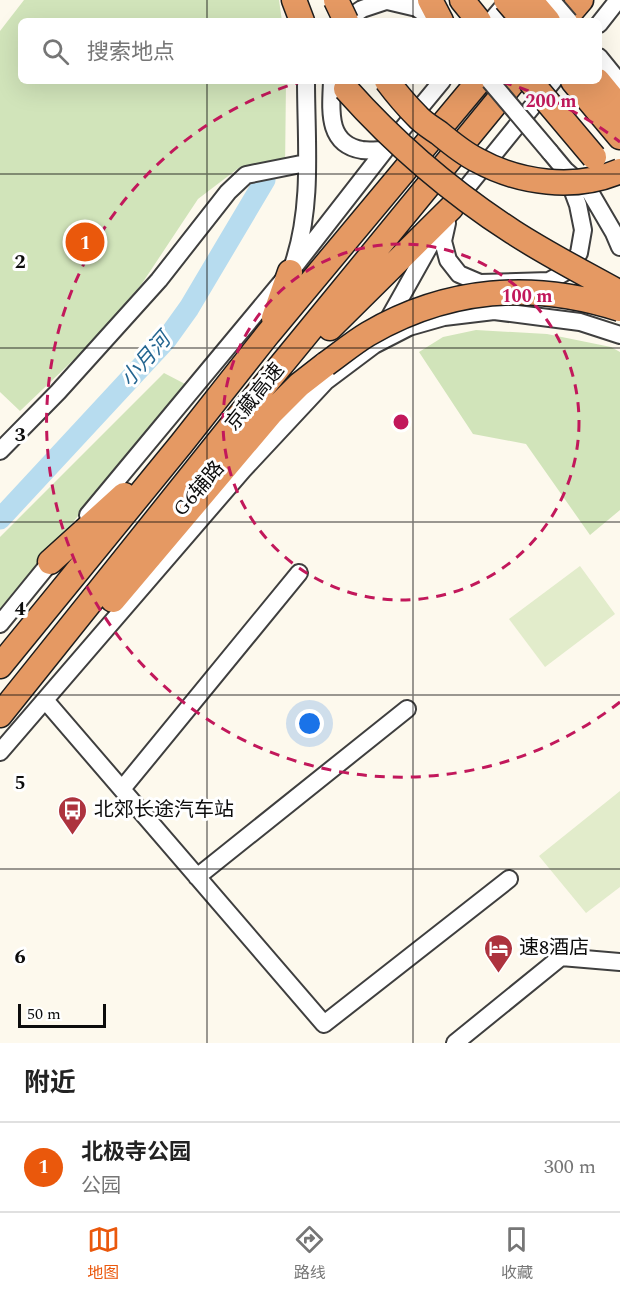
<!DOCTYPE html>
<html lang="zh">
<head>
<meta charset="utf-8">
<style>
	body { margin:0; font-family:Spectral,"Noto Sans SC",serif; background:#f6f6f6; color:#222 }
	.scale { position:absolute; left:18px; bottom:15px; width:88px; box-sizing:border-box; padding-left:6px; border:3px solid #0c0c0c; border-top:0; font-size:16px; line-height:21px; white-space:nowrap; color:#0c0c0c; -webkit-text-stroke:4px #fff; paint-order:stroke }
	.you { position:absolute; left:310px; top:724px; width:21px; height:21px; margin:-15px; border:4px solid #fff; border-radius:50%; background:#1a73e8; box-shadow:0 0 0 9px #1a73e833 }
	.badge { display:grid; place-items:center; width:39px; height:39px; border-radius:50%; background:#ea580c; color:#fff; font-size:20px; font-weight:700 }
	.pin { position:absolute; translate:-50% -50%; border:3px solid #fff; box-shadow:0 2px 6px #0006 }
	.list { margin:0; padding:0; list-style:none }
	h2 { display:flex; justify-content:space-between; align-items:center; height:78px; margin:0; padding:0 24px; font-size:26px }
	h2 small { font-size:20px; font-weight:400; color:#767676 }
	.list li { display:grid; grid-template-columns:39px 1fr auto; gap:18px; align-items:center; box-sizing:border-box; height:90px; padding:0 24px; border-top:2px solid #e0e0e0 }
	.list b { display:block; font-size:22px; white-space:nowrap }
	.list p { margin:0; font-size:20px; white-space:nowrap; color:#767676 }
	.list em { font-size:20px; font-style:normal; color:#767676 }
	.icon { flex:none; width:33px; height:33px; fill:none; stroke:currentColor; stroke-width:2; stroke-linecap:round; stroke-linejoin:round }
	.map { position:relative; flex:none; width:620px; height:1043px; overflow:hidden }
	.search { position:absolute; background:#fff; box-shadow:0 6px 24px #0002; left:18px; right:18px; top:18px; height:66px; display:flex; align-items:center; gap:15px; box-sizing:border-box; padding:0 21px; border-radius:9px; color:#767676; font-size:22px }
	.sheet { height:168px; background:#fff }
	nav { display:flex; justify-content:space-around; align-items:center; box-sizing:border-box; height:84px; border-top:2px solid #e0e0e0; background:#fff; font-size:16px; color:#767676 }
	nav a { display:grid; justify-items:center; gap:3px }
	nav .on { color:#ea580c }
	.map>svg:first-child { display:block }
</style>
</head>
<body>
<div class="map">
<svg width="620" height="1043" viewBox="0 0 620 1043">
	<rect width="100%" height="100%" fill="#fdf9ed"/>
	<!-- green -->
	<path fill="#d1e4ba" d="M 24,0 L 279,0 L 282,21 L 21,21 L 21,81 L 286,81 L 285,171 L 260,173 L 240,167 L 198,199 L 141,285 L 87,347 L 20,411 L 0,392 L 0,31 Z
		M 476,330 L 547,334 L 611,347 L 620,352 L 620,510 L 590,535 L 526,444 L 473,434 L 419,352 L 443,337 Z
		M 164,373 L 187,385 L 0,610 L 0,537 Z"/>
	<!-- pitch -->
	<path fill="#e2eccb" d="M 580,566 L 615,614 L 545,667 L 509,619 Z
		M 620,791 L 620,887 L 586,913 L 539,856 Z"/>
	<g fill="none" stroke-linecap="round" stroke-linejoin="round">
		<!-- river -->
		<path stroke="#b7dcef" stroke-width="21" d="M 0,519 L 166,340 L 189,308 L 265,180"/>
		<defs>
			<path id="minor" d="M 383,0 L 417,8 L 435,21
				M 344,21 L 362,9 L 386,1
				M 491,21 L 509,0
				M 599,24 L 618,0
				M 599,57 L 620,83
				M 332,81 C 331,109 326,144 362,150 C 369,151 378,150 385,150
				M 550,152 L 565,170 L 590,192 L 614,233 L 620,247
				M 455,202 L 553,81
				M 447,223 L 443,241 L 448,260 L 459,274 L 480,283 L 549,281 L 567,271 L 579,253 L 583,230 L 578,205 L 565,170
				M 294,262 C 313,204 306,141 306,81
				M 374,345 L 409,327 L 444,317 L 494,311 L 580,322 L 620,335
				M 0,451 L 58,392 L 159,280 L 228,192 L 246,175 L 306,163
				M 88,515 L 290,272 L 385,150 L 442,81
				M 0,624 L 57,554
				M 45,700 L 324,1024 L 509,879
				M 0,752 L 243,470 L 326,381 L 374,345 L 439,229
				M 122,789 L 299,573
				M 197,877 L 407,709
				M 455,1043 L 561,957 L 620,962"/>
			<path id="highway" d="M 294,0 L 302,21
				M 430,0 L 441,21
				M 462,0 L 479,21
				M 563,21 L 581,0
				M 573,81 L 620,137
				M 598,81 L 620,108
				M 274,318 L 290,272
				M 330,328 L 451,208
				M 50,562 L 124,495
				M 113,600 L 271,413 L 299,385 L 326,364
				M 0,666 L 182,443 L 268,334 L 479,81
				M 0,715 L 236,420 L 514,81"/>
		</defs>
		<!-- minor casing -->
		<use href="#minor" stroke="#3f3f3f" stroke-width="20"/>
		<!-- highway casing -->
		<use href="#highway" stroke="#1d1d1d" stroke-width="27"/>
		<!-- minor -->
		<use href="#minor" stroke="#fff" stroke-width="16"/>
		<!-- highway -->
		<use href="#highway" stroke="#e59963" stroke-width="24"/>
		<defs>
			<path id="minor-bridge" d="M 551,0 L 569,21
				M 490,81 L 550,152"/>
			<path id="highway-bridge" d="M 336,0 L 346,21
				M 506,0 L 524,21
				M 530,0 L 548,21
				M 387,81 C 396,93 406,105 417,116 C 423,123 432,128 439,133 C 451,143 463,153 477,160 C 519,183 575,191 620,171
				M 530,81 L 594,157
				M 346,89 C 395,144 451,192 513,232 C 547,254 584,273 620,293
				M 326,364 C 340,354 353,343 368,334 C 447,288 533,281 620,309"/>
		</defs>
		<!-- minor-bridge casing -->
		<use href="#minor-bridge" stroke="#3f3f3f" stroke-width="20" stroke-linecap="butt"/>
		<!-- highway-bridge casing -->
		<use href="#highway-bridge" stroke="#1d1d1d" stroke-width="27" stroke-linecap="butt"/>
		<!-- minor-bridge -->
		<use href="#minor-bridge" stroke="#fff" stroke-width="16"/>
		<!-- highway-bridge -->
		<use href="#highway-bridge" stroke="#e59963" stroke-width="24"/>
	</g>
	<!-- grid -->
	<path fill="none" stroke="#0c0c0c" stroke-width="1.5" stroke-opacity="0.55" d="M 207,0 L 207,21M 413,0 L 413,21M 207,81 L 207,1043M 413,81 L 413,1043M 0,174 L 620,174M 0,348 L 620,348M 0,522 L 620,522M 0,695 L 620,695M 0,869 L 620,869"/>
	<!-- distance rings -->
	<g fill="none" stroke="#c2185b" stroke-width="3" stroke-dasharray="10 8">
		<circle cx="401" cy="422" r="178"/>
		<path d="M620 702A355 355 0 1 1 300 82M502 82A355 355 0 0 1 620 142"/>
	</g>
	<!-- icons -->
	<defs>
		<symbol id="bus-pin" viewBox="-11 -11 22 30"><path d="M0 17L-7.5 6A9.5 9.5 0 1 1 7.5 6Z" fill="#ad333e" stroke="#fff"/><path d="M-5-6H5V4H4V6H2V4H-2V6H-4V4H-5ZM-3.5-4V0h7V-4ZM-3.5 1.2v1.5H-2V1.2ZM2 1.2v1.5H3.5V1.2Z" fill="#fff"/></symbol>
		<symbol id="hotel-pin" viewBox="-11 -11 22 30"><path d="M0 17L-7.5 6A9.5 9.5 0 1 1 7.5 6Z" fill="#ad333e" stroke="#fff"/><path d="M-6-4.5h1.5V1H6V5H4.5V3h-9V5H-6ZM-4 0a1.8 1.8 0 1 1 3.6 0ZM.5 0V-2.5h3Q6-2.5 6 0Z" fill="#fff"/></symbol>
	</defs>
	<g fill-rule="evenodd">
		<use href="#bus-pin" x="56" y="794" width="33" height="45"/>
		<use href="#hotel-pin" x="482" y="932" width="33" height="45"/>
	</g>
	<g text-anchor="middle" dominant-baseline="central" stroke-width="6" stroke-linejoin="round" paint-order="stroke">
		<!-- street labels -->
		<g font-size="20" fill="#0c0c0c" stroke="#fff">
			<text transform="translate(255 397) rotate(-51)">京藏高速</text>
			<text transform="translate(199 489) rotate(-49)">G6辅路</text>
		</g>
		<!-- poi labels -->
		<g font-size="20" fill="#0c0c0c" stroke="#fff" text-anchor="start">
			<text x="94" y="810">北郊长途汽车站</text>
			<text x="519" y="948">速8酒店</text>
		</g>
		<!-- water labels -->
		<g font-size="21" font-style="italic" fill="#236590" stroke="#fff">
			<text transform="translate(146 360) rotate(-49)">小月河</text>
		</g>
	</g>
	<g font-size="20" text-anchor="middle" font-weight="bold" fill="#0c0c0c" stroke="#fff" stroke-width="6" stroke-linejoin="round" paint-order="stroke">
		<text x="20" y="268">2</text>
		<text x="20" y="441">3</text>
		<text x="20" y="615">4</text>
		<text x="20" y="789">5</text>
		<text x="20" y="963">6</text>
	</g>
	<circle cx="401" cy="422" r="9" fill="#c2185b" stroke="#fff" stroke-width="3"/>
	<g font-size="18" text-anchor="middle" font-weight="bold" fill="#c2185b" stroke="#fff" stroke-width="6" stroke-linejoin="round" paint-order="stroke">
		<text x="551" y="107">200 m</text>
		<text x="527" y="302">100 m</text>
	</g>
</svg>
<div class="scale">50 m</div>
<div class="you"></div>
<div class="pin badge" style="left:85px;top:242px">1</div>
<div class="search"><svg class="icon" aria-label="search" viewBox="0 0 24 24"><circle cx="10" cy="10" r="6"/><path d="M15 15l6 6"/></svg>搜索地点</div>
</div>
<section class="sheet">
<h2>附近<small></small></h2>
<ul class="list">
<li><span class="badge">1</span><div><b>北极寺公园</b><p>公园</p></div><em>300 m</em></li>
</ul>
</section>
<nav>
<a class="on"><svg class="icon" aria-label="map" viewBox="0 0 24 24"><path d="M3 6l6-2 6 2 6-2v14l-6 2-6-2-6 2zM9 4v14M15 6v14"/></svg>地图</a>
<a><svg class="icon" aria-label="directions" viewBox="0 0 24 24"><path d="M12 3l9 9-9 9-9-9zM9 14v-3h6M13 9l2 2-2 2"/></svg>路线</a>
<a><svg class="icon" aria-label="saved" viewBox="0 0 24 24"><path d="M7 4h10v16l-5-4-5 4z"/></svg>收藏</a>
</nav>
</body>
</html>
